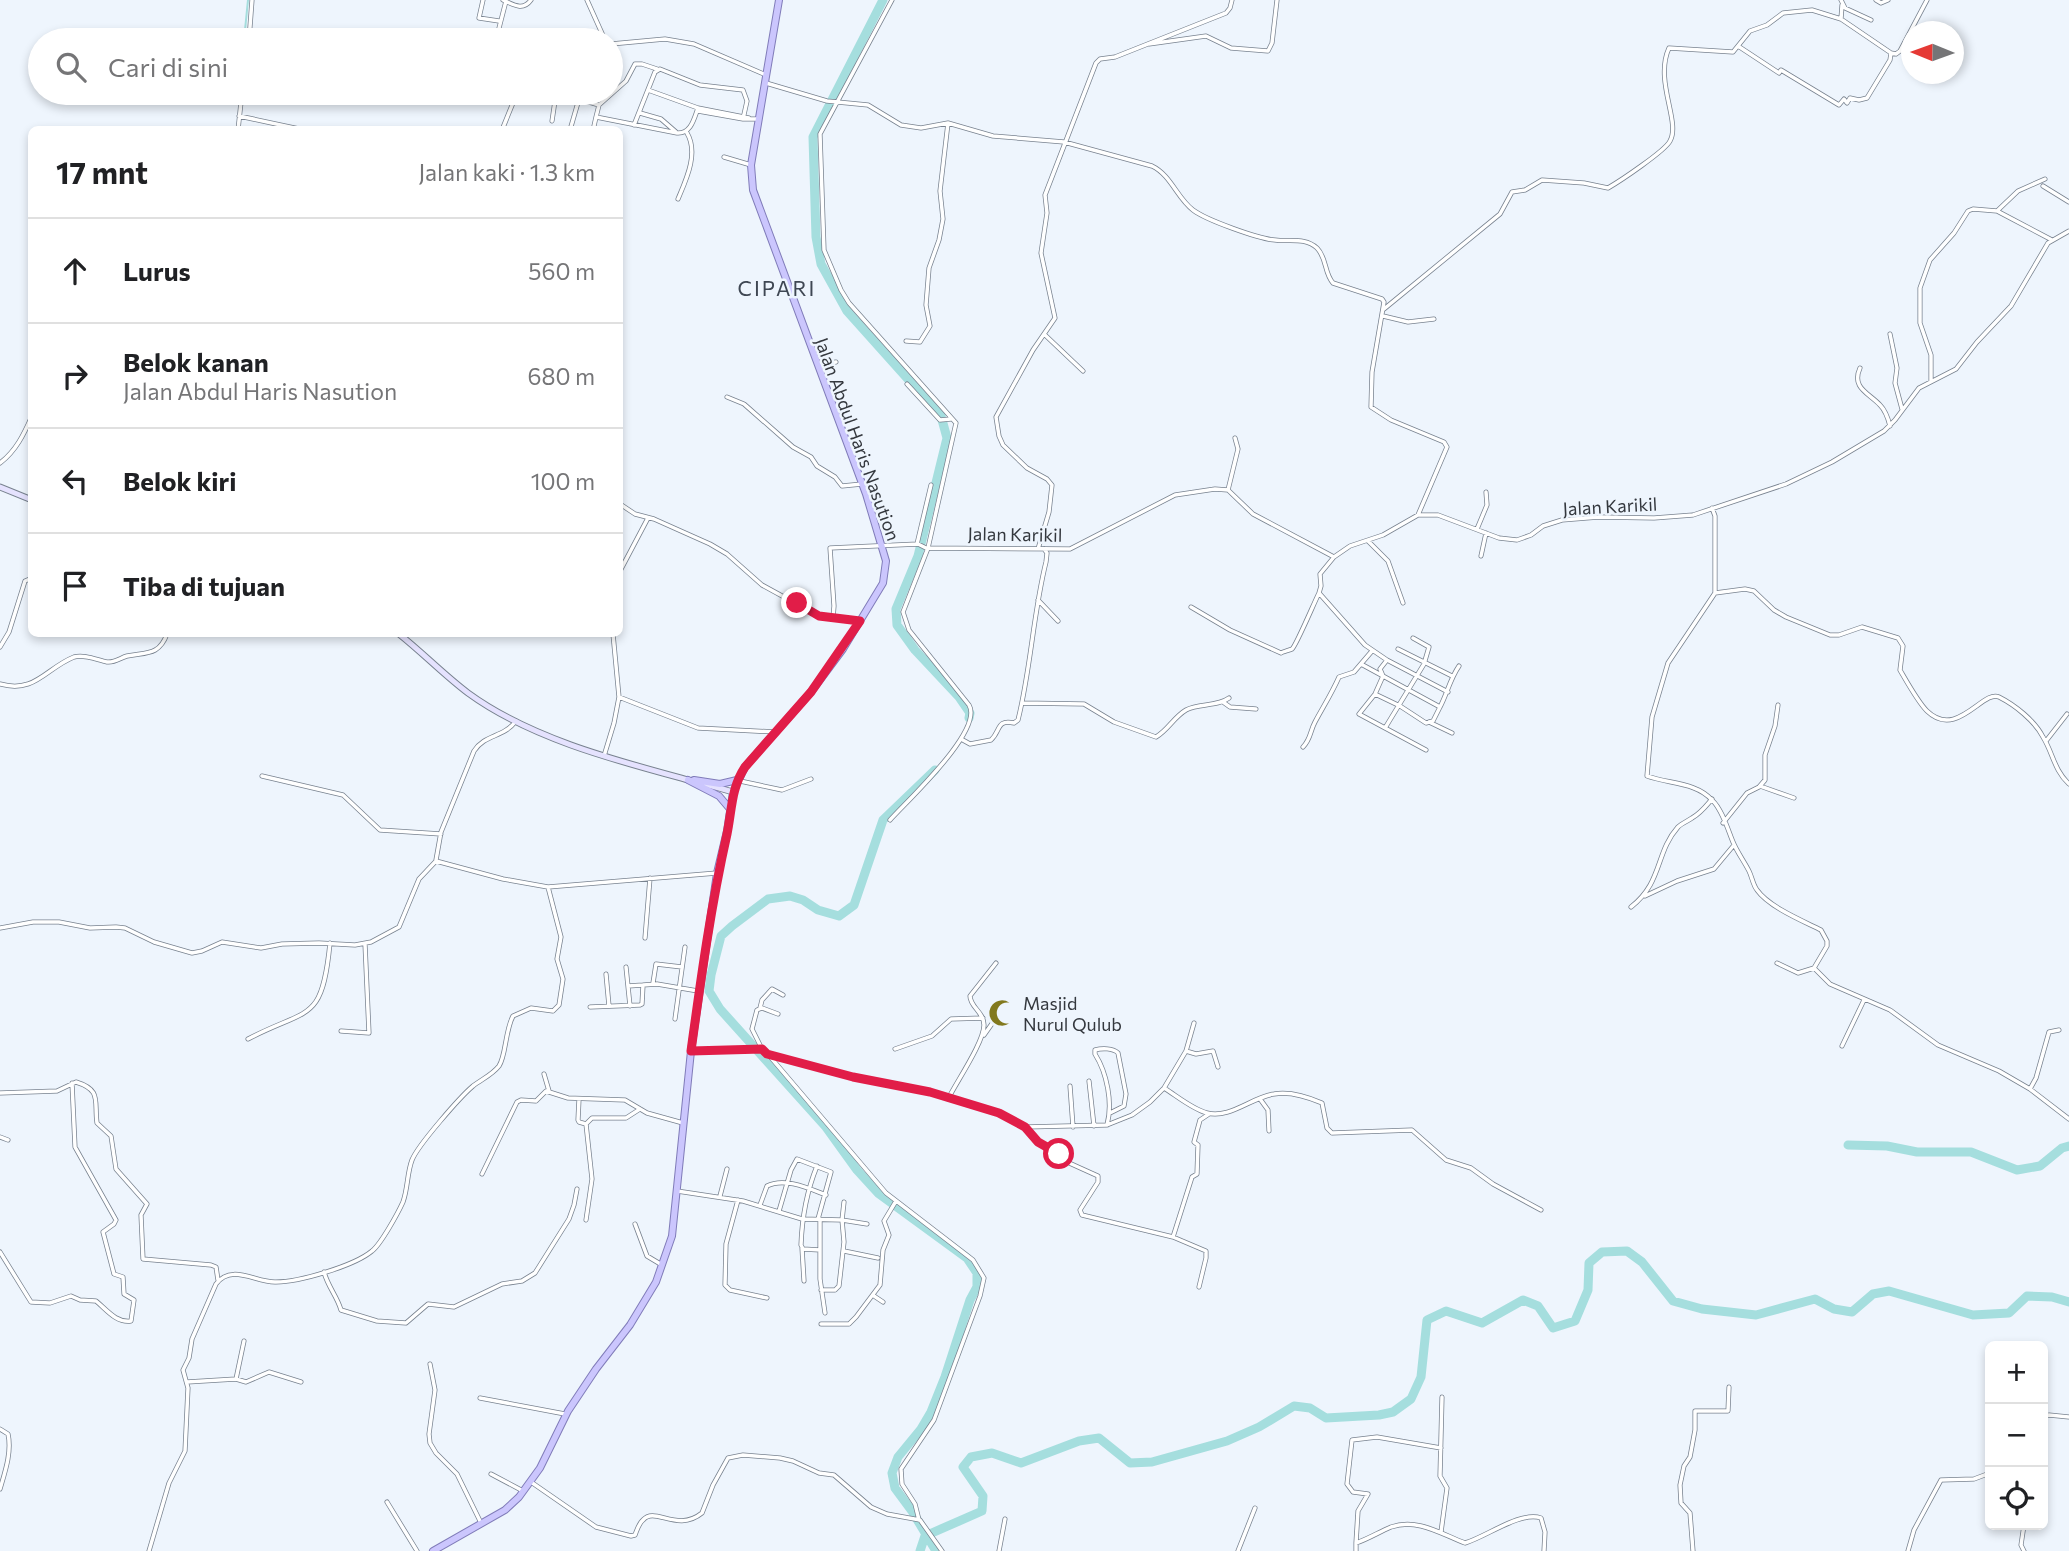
<!DOCTYPE html>
<html lang="id">
<head>
<meta charset="utf-8">
<style>
	body { margin:0; font-family:Commissioner,sans-serif; background:#f6f6f6; color:#202124 }
	.controls { position:absolute; right:21px; bottom:21px; display:grid; overflow:hidden; border-radius:10px; box-shadow:0 4px 10px #0003 }
	.controls button { width:63px; height:63px; display:grid; place-items:center; padding:0; border:0; border-bottom:2px solid #e0e0e0; background:#fff; color:#202124; font:35px sans-serif }
	.compass { position:absolute; left:1901px; top:21px; width:63px; height:63px; border-radius:50%; background:#fff; box-shadow:0 4px 10px #0003; rotate:271deg }
	.stop { position:absolute; width:21px; height:21px; margin:-16px; border:5px solid #e11d48; border-radius:50%; background:#fff }
	.stop.end { background:#e11d48; border-color:#fff; box-shadow:0 2px 7px #0008 }
	.list { margin:0; padding:0; list-style:none }
	h2 { display:flex; justify-content:space-between; align-items:center; height:91px; margin:0; padding:0 28px; font-size:30px }
	h2 small { font-size:23px; font-weight:400; color:#757577 }
	.list li { display:grid; grid-template-columns:46px 1fr auto; gap:21px; align-items:center; box-sizing:border-box; height:105px; padding:0 28px; border-top:2px solid #e0e0e0 }
	.list b { display:block; font-size:26px; white-space:nowrap }
	.list p { margin:0; font-size:23px; white-space:nowrap; color:#757577 }
	.list em { font-size:23px; font-style:normal; color:#757577 }
	.icon { flex:none; width:38px; height:38px; fill:none; stroke:currentColor; stroke-width:2; stroke-linecap:round; stroke-linejoin:round }
	.map { position:relative; flex:none; width:2069px; height:1551px; overflow:hidden }
	.search { position:absolute; background:#fff; box-shadow:0 4px 10px #0003; left:28px; top:28px; width:595px; height:77px; display:flex; align-items:center; gap:18px; box-sizing:border-box; padding:0 24px; border-radius:38px; color:#757577; font-size:26px }
	.panel { position:absolute; background:#fff; box-shadow:0 4px 10px #0003; left:28px; top:126px; width:595px; height:511px; border-radius:10px }
	.map>svg:first-child { display:block }
</style>
</head>
<body>
<div class="map">
<svg width="2069" height="1551" viewBox="0 0 2069 1551">
	<rect width="100%" height="100%" fill="#eef5fd"/>
	<g fill="none" stroke-linecap="round" stroke-linejoin="round">
		<!-- stream -->
		<path stroke="#a5dede" stroke-width="2" d="M 244,40 L 248,0"/>
		<!-- river -->
		<path stroke="#a5dede" stroke-width="9" d="M 883,0 L 813,137 L 816,237 L 821,264 L 847,311 L 941,416 L 947,438 L 918,556 L 896,609 L 897,625 L 915,650 L 959,697 L 970,713 L 969,718
			M 935,770 L 883,820 L 854,905 L 839,916 L 818,910 L 803,900 L 790,896 L 768,899 L 732,926 L 721,936 L 711,975 L 709,991 L 720,1009 L 826,1127 L 857,1170 L 878,1193 L 967,1258 L 977,1273 L 977,1287 L 970,1300 L 945,1377 L 931,1412 L 921,1429 L 898,1457 L 892,1473 L 895,1488 L 912,1511 L 936,1551
			M 1848,1145 L 1887,1146 L 1917,1152 L 1971,1152 L 2017,1170 L 2040,1166 L 2062,1148 L 2069,1146
			M 920,1551 L 925,1536 L 982,1511 L 983,1496 L 963,1467 L 971,1457 L 992,1453 L 1021,1463 L 1079,1441 L 1099,1438 L 1130,1463 L 1152,1462 L 1227,1441 L 1259,1427 L 1294,1406 L 1310,1408 L 1326,1418 L 1379,1415 L 1393,1412 L 1411,1399 L 1421,1377 L 1427,1320 L 1446,1311 L 1482,1323 L 1523,1300 L 1538,1306 L 1553,1328 L 1575,1321 L 1588,1290 L 1589,1263 L 1602,1252 L 1627,1251 L 1642,1262 L 1673,1301 L 1702,1309 L 1756,1315 L 1815,1299 L 1834,1309 L 1852,1312 L 1873,1294 L 1889,1291 L 1973,1315 L 2009,1313 L 2027,1296 L 2052,1297 L 2069,1302"/>
		<defs>
			<path id="street" d="M 483,0 L 479,18 L 499,21
				M 503,0 C 514,5 523,11 531,0
				M 587,0 L 605,40
				M 1841,0 L 1845,8 L 1871,20
				M 1876,0 L 1881,3 L 1888,0
				M 506,1 L 498,32 L 500,36 L 510,40
				M 1842,5 L 1841,19 L 1891,53
				M 249,40 L 252,0
				M 611,44 L 665,39 L 694,44 L 766,75
				M 1149,44 L 1206,36 L 1231,48 L 1268,51 L 1272,43 L 1277,0
				M 1738,46 L 1779,73 L 1781,70 L 1839,105 L 1844,99 L 1847,103 L 1850,98 L 1859,100 L 1867,98 L 1890,60 L 1891,53
				M 1891,53 L 1896,54 L 1900,51 L 1927,0
				M 766,83 L 827,101 L 868,105 L 901,125 L 921,128 L 948,123 L 993,136 L 1064,142 L 1152,166 C 1171,175 1177,198 1193,210 C 1206,220 1259,239 1275,240 C 1290,242 1305,237 1317,248 C 1327,258 1324,273 1333,283 L 1382,299 L 1384,302 L 1372,372 L 1371,407 L 1391,420 L 1444,442 L 1447,447 L 1418,515
				M 648,90 L 698,108 L 749,118
				M 581,93 L 579,99 L 599,105 L 596,117 L 677,133 C 691,134 694,119 698,108
				M 544,101 L 556,94
				M 599,105 L 626,81 L 635,64 L 642,64 L 657,69
				M 698,111 L 743,119 L 758,119
				M 640,113 L 661,119 L 676,132
				M 239,116 L 304,130
				M 552,121 L 556,94
				M 634,125 L 655,72 L 660,69 L 700,85 L 743,90 L 747,101 L 743,119
				M 594,126 L 596,117
				M 238,130 L 242,93
				M 502,130 L 517,93
				M 570,130 L 579,99
				M 724,157 L 751,165
				M 2043,186 L 2069,202
				M 678,199 C 686,180 699,153 687,133
				M 1997,211 L 2018,191 L 2045,179
				M 1384,309 L 1500,214 L 1512,192 L 1525,190 L 1542,180 L 1584,183 L 1608,188 C 1620,181 1665,151 1670,141 C 1681,122 1654,81 1669,48 L 1733,52 L 1750,31 L 1767,25 L 1783,13 L 1812,10 L 1841,19
				M 1383,316 L 1408,322 L 1434,319
				M 1044,334 L 1083,371
				M 1890,334 L 1897,368 L 1895,383 L 1902,409
				M 906,341 L 920,342 L 930,326 L 926,305 L 929,268 L 939,240 L 943,219 L 940,191 L 948,123
				M 819,365 L 836,362
				M 1860,368 C 1851,388 1869,393 1880,405 C 1886,411 1888,418 1890,426
				M 1931,381 L 1931,355 L 1920,323 L 1920,288 L 1930,260 L 1954,233 L 1968,211 L 1973,209 L 1997,211 L 2052,240
				M 907,384 L 940,420 L 951,419
				M 727,397 L 744,404 L 793,447 L 811,457 L 817,466 L 835,477 L 842,486 L 862,484
				M 0,463 C 16,451 24,434 32,416
				M 1228,490 L 1238,449 L 1235,438
				M 620,504 L 635,514 L 654,519 L 710,544 L 727,554 L 762,585 L 815,614 L 859,621
				M 1712,508 L 1715,516 L 1715,593 L 1668,663 L 1652,717 L 1647,776 C 1669,784 1696,782 1712,800 C 1722,809 1728,830 1733,842 C 1737,852 1744,861 1749,871 C 1752,877 1753,885 1757,890 C 1769,907 1803,921 1821,930 L 1827,941 L 1827,946 L 1814,968 L 1830,984 L 1890,1010 L 1938,1045 L 1999,1071 L 2030,1089 L 2069,1119
				M 1477,529 L 1487,505 L 1486,492
				M 1368,541 L 1388,561 L 1403,603
				M 917,544 L 931,485
				M 1038,549 L 1049,512 L 1052,485 L 1047,479 L 1027,468 L 1003,445 L 999,436 L 996,417 L 1033,350 L 1055,318 L 1041,253 L 1047,213 L 1045,195 L 1096,63 L 1100,59 L 1115,57 L 1226,13 L 1230,8 L 1232,0
				M 1481,556 L 1486,533
				M 1334,557 L 1320,574 L 1321,586 L 1319,593 L 1365,645 L 1387,660
				M 620,571 L 648,518
				M 1715,593 L 1745,589 L 1754,591 L 1774,610 L 1786,617 L 1830,635 L 1839,635 L 1862,627 L 1898,638 L 1903,646 L 1900,670 C 1907,682 1918,702 1927,711 C 1957,740 1983,689 1999,697 C 2015,705 2035,721 2043,737 C 2053,753 2054,770 2069,784
				M 1038,600 L 1058,621
				M 1191,607 L 1230,630 L 1281,653 C 1282,652 1290,650 1292,649 C 1296,646 1314,603 1319,593
				M 833,618 L 834,606 L 830,548 L 918,544 L 926,548 L 1070,549 L 1175,495 L 1215,489 L 1228,490 L 1253,514 L 1334,557 L 1350,546 L 1383,535 L 1418,515 L 1438,515 L 1499,538 L 1517,540 L 1531,535 L 1543,526 L 1562,520 L 1599,517 L 1654,518 L 1693,515 L 1786,484 L 1832,462 L 1884,431 L 1895,420 L 1919,388 L 1956,369 L 1977,342 L 2011,306 L 2048,243 L 2069,231
				M 0,647 L 9,632 L 25,581 L 32,578
				M 1398,649 L 1452,676
				M 1361,664 L 1383,676 L 1375,694 L 1359,714 L 1426,750
				M 0,684 C 35,694 46,668 74,657 C 84,654 97,660 107,662 C 115,663 120,658 127,656 C 146,652 159,656 167,634
				M 1448,692 L 1387,660 L 1380,669 L 1383,676 L 1440,707 C 1447,694 1450,679 1459,666
				M 1375,694 L 1400,706 L 1426,723 L 1433,721 L 1440,707
				M 619,697 L 698,728 L 776,732
				M 1223,702 L 1230,707 L 1256,709
				M 1022,703 L 1084,704 L 1114,722 L 1156,737 C 1168,730 1174,717 1186,710 C 1199,703 1217,707 1229,698
				M 1429,722 L 1452,733
				M 1385,728 L 1424,664 L 1429,647 L 1413,638
				M 961,739 L 970,744 L 991,740 C 1001,731 996,719 1014,723 L 1018,720 C 1031,668 1033,614 1046,562 L 1047,553 L 1044,549
				M 2046,741 L 2067,714
				M 1303,747 C 1311,739 1310,731 1315,722 C 1323,707 1332,693 1339,677 L 1354,672 L 1372,651
				M 604,756 L 614,723 L 619,697 L 613,634
				M 262,776 L 343,795 L 380,830 L 441,834
				M 740,781 L 782,790 L 811,779
				M 1760,786 L 1794,798
				M 890,820 C 908,800 984,730 969,705 L 909,630 L 903,612 L 928,548 L 956,423 L 849,303 L 841,290 L 824,250 L 820,134 L 892,0
				M 1723,823 L 1747,793 L 1759,787 L 1765,780 L 1765,755 L 1775,726 L 1778,705
				M 436,860 L 441,832 L 474,751 C 485,734 503,738 516,721
				M 1645,896 L 1677,881 L 1714,869 L 1734,845
				M 1631,907 C 1663,882 1655,853 1678,827 C 1682,823 1688,821 1692,818 C 1701,813 1706,806 1712,799
				M 0,928 L 33,922 L 59,922 L 90,928 L 116,927 L 125,928 L 154,942 L 192,953 L 202,951 L 222,942 L 261,948 L 282,944 L 319,943 L 355,945 L 371,942 L 399,927 L 419,879 L 436,861 L 503,879 L 548,887 L 717,873
				M 645,938 L 650,878
				M 1777,963 L 1798,973 L 1814,968
				M 626,967 L 630,1006
				M 606,974 L 609,1006
				M 653,983 L 656,964 L 682,967
				M 628,986 L 643,985
				M 590,1007 L 640,1005 L 642,1004 L 643,985 L 657,984 L 698,991
				M 760,1008 L 762,1000 L 772,989 L 783,995
				M 675,1019 L 685,947
				M 341,1031 L 369,1033 L 365,944
				M 984,1035 L 996,1018
				M 248,1039 C 309,1007 322,1024 330,943
				M 1842,1046 L 1864,1000
				M 762,1049 L 752,1029 L 757,1010 L 762,1008 L 778,1014
				M 895,1049 L 932,1036 L 951,1019 L 983,1018
				M 691,1051 L 762,1049 L 767,1053 L 853,1077 L 930,1092 L 999,1113 L 1025,1127 L 1107,1125 L 1132,1115 L 1150,1102 L 1164,1088 L 1186,1051 L 1194,1023
				M 1186,1051 L 1196,1054 L 1213,1051 L 1218,1067
				M 767,1053 L 886,1193 L 973,1260 L 984,1278 L 980,1296 L 934,1420 L 901,1469 L 902,1484 L 915,1504 L 919,1520
				M 544,1074 L 549,1091
				M 1089,1081 L 1094,1126
				M 1070,1086 L 1073,1127
				M 1164,1088 C 1177,1096 1192,1109 1207,1113 C 1230,1119 1252,1097 1274,1094 C 1290,1091 1308,1097 1322,1103 L 1327,1128 L 1332,1133 L 1412,1130 L 1446,1160 L 1471,1168 L 1493,1184 L 1541,1210
				M 2030,1089 L 2036,1078 L 2049,1032 L 2059,1030
				M 0,1093 L 57,1091 L 76,1082 C 102,1090 94,1101 97,1123 L 111,1136 L 116,1169 L 147,1204 L 141,1215 L 143,1259 L 211,1265 L 216,1267 L 218,1280
				M 579,1099 L 578,1120 L 579,1122 L 586,1124 L 592,1179 L 586,1220
				M 948,1099 C 957,1081 984,1042 984,1025 C 984,1012 970,1007 970,996 L 996,963
				M 1260,1099 L 1268,1110 L 1269,1131
				M 586,1124 L 592,1118 L 626,1118 L 640,1109
				M 1107,1125 C 1113,1103 1107,1073 1095,1054 L 1095,1050 C 1102,1048 1113,1048 1118,1053 L 1126,1094 L 1124,1106 L 1110,1113
				M 1025,1127 L 1038,1142 L 1055,1151 L 1067,1162 L 1098,1176 L 1098,1182 L 1080,1210 L 1082,1215 L 1173,1237 L 1206,1251 L 1206,1258 L 1199,1287
				M 0,1137 L 8,1140
				M 817,1166 C 806,1193 802,1217 801,1245 L 803,1249 L 820,1250
				M 482,1174 L 517,1102 L 521,1100 L 536,1101 L 546,1091 L 568,1098 L 625,1100 L 647,1113 L 683,1123
				M 677,1191 L 743,1201 L 802,1219 L 842,1220 L 844,1242 L 839,1286 L 835,1290 L 821,1290
				M 720,1196 L 727,1169
				M 738,1200 L 726,1244 L 725,1285 L 730,1290 L 767,1298
				M 760,1205 L 767,1186 C 784,1177 808,1188 826,1195
				M 779,1211 L 791,1170 L 797,1159 L 831,1172 L 818,1219
				M 820,1219 L 820,1279 L 825,1313
				M 842,1220 L 867,1224
				M 842,1220 L 844,1202
				M 635,1224 L 647,1256 L 662,1265
				M 1173,1237 L 1192,1177 L 1197,1174 L 1198,1145 L 1194,1142 L 1200,1120 L 1209,1114
				M 802,1248 L 804,1281
				M 844,1251 L 878,1258
				M 0,1252 L 31,1302 L 50,1303 L 71,1296 L 80,1300 L 96,1301 C 107,1310 116,1323 131,1321 L 134,1300 L 124,1294 L 123,1277 L 114,1274 L 103,1232 L 114,1224 L 116,1220 L 75,1147 L 72,1083
				M 324,1272 C 328,1287 337,1296 341,1310 L 377,1321 L 406,1323 L 428,1304 L 454,1307 L 502,1284 L 522,1281 L 535,1273 L 569,1219 L 574,1205 L 577,1189
				M 874,1296 L 883,1302
				M 821,1324 L 849,1324 L 856,1317 L 880,1285 L 883,1250 L 889,1235 L 884,1221 L 896,1201
				M 430,1364 L 435,1390 L 429,1434 L 430,1443 L 436,1453 L 457,1474 L 481,1523
				M 236,1379 L 244,1341
				M 187,1382 L 236,1379 L 246,1382 L 269,1372 L 301,1382
				M 480,1398 L 565,1414
				M 2043,1417 L 2049,1415 L 2069,1417
				M 491,1474 L 523,1491
				M 531,1482 L 596,1527 L 631,1536 L 635,1535 C 637,1530 639,1523 643,1520 C 655,1506 677,1533 702,1513 L 713,1485 L 728,1458 L 743,1455 L 780,1458 L 793,1461 L 819,1473 L 834,1475 L 871,1507 L 887,1514 L 920,1520 L 942,1551
				M 0,1489 C 5,1472 12,1452 8,1434 L 0,1429
				M 387,1502 L 417,1551
				M 2024,1525 L 2021,1545 L 2024,1551
				M 1441,1532 L 1447,1488 L 1440,1476 L 1442,1397
				M 1356,1543 L 1358,1511 L 1368,1494 L 1353,1492 L 1347,1484 L 1352,1440 L 1377,1437 L 1441,1448
				M 149,1551 L 169,1483 L 185,1451 L 188,1388 L 183,1370 L 189,1358 L 192,1339 L 216,1284 C 232,1263 256,1283 276,1282 C 299,1282 354,1266 372,1251 C 381,1244 398,1213 403,1202 C 408,1188 407,1173 412,1160 C 418,1145 460,1097 473,1086 C 482,1079 492,1075 499,1066 C 506,1056 505,1031 513,1016 L 531,1008 L 553,1011 L 559,1005 L 563,979 L 557,959 L 561,937 L 548,887
				M 999,1551 L 1005,1519
				M 1238,1551 L 1255,1508
				M 1356,1551 L 1356,1543 C 1368,1539 1379,1532 1391,1527 C 1418,1518 1441,1534 1465,1543 C 1486,1537 1520,1511 1541,1518 L 1545,1532 L 1544,1551
				M 1693,1551 L 1690,1513 L 1681,1503 L 1680,1485 L 1684,1466 L 1690,1457 L 1695,1430 L 1695,1411 L 1728,1411 L 1729,1387
				M 1908,1551 L 1914,1530 L 1941,1480 L 1974,1479 L 1990,1473"/>
			<path id="secondary" d="M 0,487 L 32,500
				M 399,634 C 423,653 444,675 468,693 C 531,739 618,761 692,781
				M 705,784 L 733,792"/>
			<path id="primary" d="M 688,780 L 719,796 L 730,809
				M 694,780 L 720,784 L 737,780
				M 433,1551 L 505,1510 L 519,1497 L 540,1468 L 568,1411 L 596,1369 L 630,1325 L 656,1282 L 672,1236 L 691,1051 L 717,873 L 727,831 L 733,792 L 745,767 L 811,692 L 843,649 L 883,583 L 886,561 L 866,494 L 753,190 L 751,165 L 779,0"/>
		</defs>
		<!-- street casing -->
		<use href="#street" stroke="#78828f" stroke-width="5"/>
		<!-- secondary casing -->
		<use href="#secondary" stroke="#78828f" stroke-width="7"/>
		<!-- primary casing -->
		<use href="#primary" stroke="#807cb9" stroke-width="8"/>
		<!-- street -->
		<use href="#street" stroke="#fff" stroke-width="3.5"/>
		<!-- secondary -->
		<use href="#secondary" stroke="#e5e2fe" stroke-width="5"/>
		<!-- primary -->
		<use href="#primary" stroke="#cbc6fd" stroke-width="6"/>
	</g>
	<g fill="none" stroke-linecap="round" stroke-linejoin="round">
		<!-- route -->
		<path stroke="#e11d48" stroke-width="9" d="M 797,603 L 819,616 L 860,621 L 811,692 L 745,767 C 731,788 732,810 727,834 C 711,905 701,978 691,1051 L 762,1049 L 767,1054 L 853,1077 L 930,1092 L 999,1113 L 1025,1127 L 1038,1142 L 1059,1154"/>
	</g>
	<!-- icons -->
	<defs>
		<symbol id="mosque-bare" viewBox="-9 -9 18 18"><path d="M3.5-4.9A6 6 0 1 0 3.5 4.9A5 5 0 1 1 3.5-4.9Z" fill="#82791e" stroke="#eef5fd" stroke-width="2.5" paint-order="stroke"/></symbol>
	</defs>
	<g fill-rule="evenodd">
		<use href="#mosque-bare" x="983" y="994" width="38" height="38"/>
	</g>
	<g text-anchor="middle" dominant-baseline="central" stroke-width="5" stroke-linejoin="round" paint-order="stroke">
		<!-- street labels -->
		<g font-size="18" fill="#34383e" stroke="#eef5fd">
			<text transform="translate(858 439) rotate(70)">Jalan Abdul Haris Nasution</text>
			<text transform="translate(1610 506) rotate(-3)">Jalan Karikil</text>
			<text transform="translate(1015 534) rotate(1)">Jalan Karikil</text>
		</g>
		<!-- poi labels -->
		<g font-size="18" fill="#34383e" stroke="#eef5fd" text-anchor="start">
			<text x="1023" y="1003">Masjid<tspan x="1023" dy="21">Nurul Qulub</tspan></text>
		</g>
		<!-- quarter labels -->
		<g font-size="21" letter-spacing="2" fill="#3f4753" stroke="#eef5fd">
			<text x="777" y="287">CIPARI</text>
		</g>
	</g>
</svg>
<div class="controls">
<button>+</button>
<button>−</button>
<button><svg class="icon" aria-label="locate" viewBox="0 0 24 24"><circle cx="12" cy="12" r="6"/><path d="M12 2v4M12 18v4M2 12h4M18 12h4"/></svg></button>
</div>
<svg class="compass" viewBox="-18 -18 36 36"><path d="M0-13l5 13h-10z" fill="#e53935"/><path d="M0 13l5-13h-10z" fill="#757577"/></svg>
<div class="stop" style="left:1059px;top:1154px"></div>
<div class="stop end" style="left:797px;top:603px"></div>
<div class="search"><svg class="icon" aria-label="search" viewBox="0 0 24 24"><circle cx="10" cy="10" r="6"/><path d="M15 15l6 6"/></svg>Cari di sini</div>
<section class="panel">
<h2>17 mnt<small>Jalan kaki · 1.3 km</small></h2>
<ul class="list">
<li><svg class="icon" aria-label="ahead" viewBox="0 0 24 24"><path d="M12 20V5M6 11l6-6 6 6"/></svg><div><b>Lurus</b></div><em>560 m</em></li>
<li><svg class="icon" aria-label="right" viewBox="0 0 24 24"><path d="M7 20v-9h11M14 6l5 5-5 5"/></svg><div><b>Belok kanan</b><p>Jalan Abdul Haris Nasution</p></div><em>680 m</em></li>
<li><svg class="icon" aria-label="left" viewBox="0 0 24 24"><path d="M17 20v-9H6M10 6l-5 5 5 5"/></svg><div><b>Belok kiri</b></div><em>100 m</em></li>
<li><svg class="icon" aria-label="arrive" viewBox="0 0 24 24"><path d="M6 21V4h12l-3 4 3 4H6"/></svg><div><b>Tiba di tujuan</b></div></li>
</ul>
</section>
</div>
</body>
</html>
